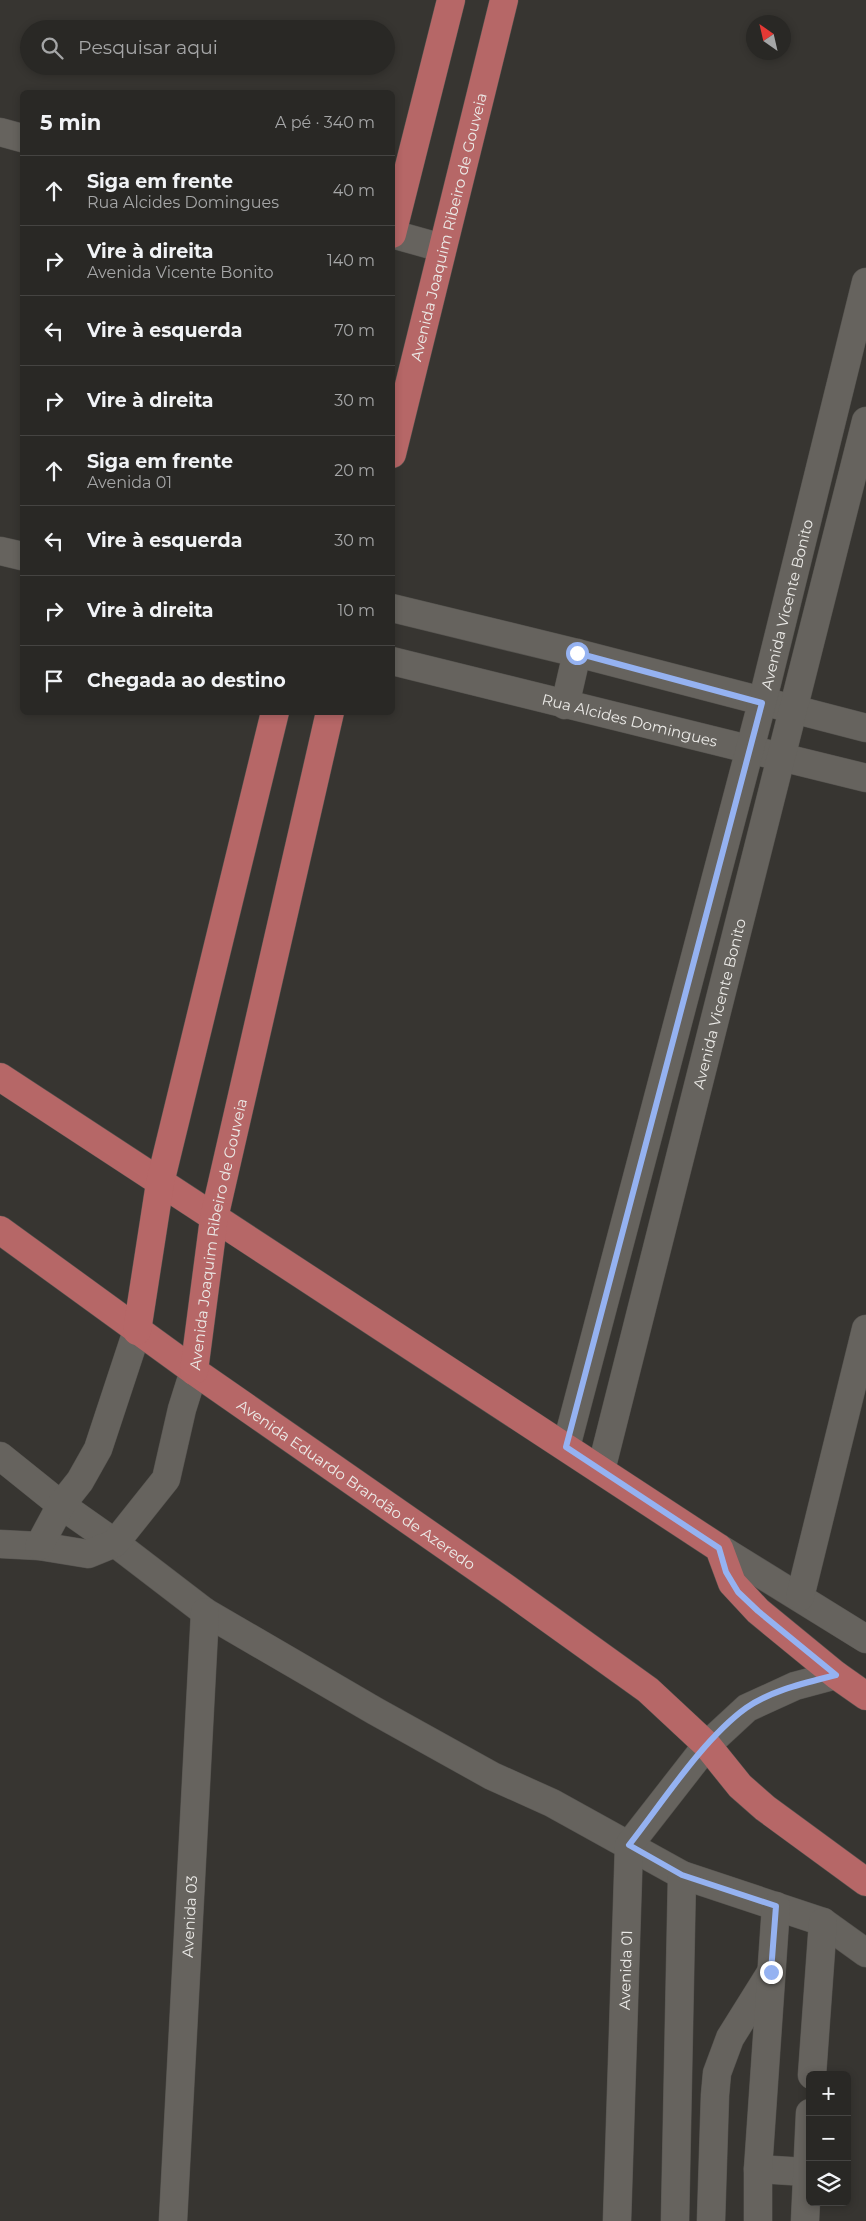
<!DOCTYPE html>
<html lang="pt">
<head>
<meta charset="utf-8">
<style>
	body { margin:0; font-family:Montserrat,sans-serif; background:#31302d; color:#f1f3f6 }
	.controls { position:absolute; right:15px; bottom:15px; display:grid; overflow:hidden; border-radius:8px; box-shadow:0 2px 8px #0003 }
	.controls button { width:45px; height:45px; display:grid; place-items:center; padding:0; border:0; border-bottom:1px solid #454442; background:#292825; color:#f1f3f6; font:25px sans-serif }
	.compass { position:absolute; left:746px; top:15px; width:45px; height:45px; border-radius:50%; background:#292825; box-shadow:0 2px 8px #0003; rotate:326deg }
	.stop { position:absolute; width:15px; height:15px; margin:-11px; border:4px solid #95b2f1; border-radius:50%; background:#fff }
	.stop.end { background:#95b2f1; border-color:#fff; box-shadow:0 1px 5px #0008 }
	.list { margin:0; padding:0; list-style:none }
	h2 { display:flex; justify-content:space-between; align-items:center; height:65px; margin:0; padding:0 20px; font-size:21px }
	h2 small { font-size:16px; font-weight:400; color:#a5a6a7 }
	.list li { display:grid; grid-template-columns:32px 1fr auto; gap:15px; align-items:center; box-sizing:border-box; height:70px; padding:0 20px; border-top:1px solid #454442 }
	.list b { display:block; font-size:19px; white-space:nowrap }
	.list p { margin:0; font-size:16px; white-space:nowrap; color:#a5a6a7 }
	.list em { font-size:16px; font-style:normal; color:#a5a6a7 }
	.icon { flex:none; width:28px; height:28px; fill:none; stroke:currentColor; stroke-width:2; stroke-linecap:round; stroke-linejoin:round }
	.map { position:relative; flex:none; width:866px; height:2221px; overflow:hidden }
	.search { position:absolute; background:#292825; box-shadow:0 2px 8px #0003; left:20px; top:20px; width:375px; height:55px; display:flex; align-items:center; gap:12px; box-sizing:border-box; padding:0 18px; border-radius:28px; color:#a5a6a7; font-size:19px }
	.panel { position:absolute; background:#292825; box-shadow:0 2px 8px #0003; left:20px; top:90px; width:375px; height:625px; border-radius:8px }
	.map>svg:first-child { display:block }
</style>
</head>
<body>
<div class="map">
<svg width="866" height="2221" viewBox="0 0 866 2221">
	<rect width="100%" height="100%" fill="#373531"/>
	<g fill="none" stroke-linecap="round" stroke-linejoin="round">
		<defs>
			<g id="minor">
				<path d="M 0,132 L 22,138"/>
				<path d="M 392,234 L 442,248"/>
				<path d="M 0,551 L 22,556"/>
				<path d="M 392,608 L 577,653 L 866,728"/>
				<path id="s1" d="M 392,661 L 866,778"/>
				<path d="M 565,705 L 577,653"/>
				<path id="s2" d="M 566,1447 L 762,703 L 866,282"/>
				<path d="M 0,1456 L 61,1505 L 115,1543 L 205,1612 L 375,1711 L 492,1776 L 552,1803 L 682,1875 L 823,1922 L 866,1953"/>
				<path id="s3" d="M 601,1470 L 866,421"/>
				<path d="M 0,1544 L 39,1546 L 88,1554 L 115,1543 L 166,1479 L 182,1409 L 194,1371"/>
				<path d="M 39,1546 L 61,1505 L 80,1481 L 98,1449 L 137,1331"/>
				<path d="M 719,1548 L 866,1639"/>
				<path d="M 800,1597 L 866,1329"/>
				<path d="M 812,2075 L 823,1922"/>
				<path d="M 758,2169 L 806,2172"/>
				<path id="s4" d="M 173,2221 L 205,1612"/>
				<path id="s5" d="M 617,2221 L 629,1845 L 707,1745 L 747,1708 L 795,1686 L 836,1675"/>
				<path d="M 675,2221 L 682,1875"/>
				<path d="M 711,2221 L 715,2095 L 717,2073 L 730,2038 L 770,1974"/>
				<path d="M 758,2221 L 758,2169 L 776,1906"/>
				<path d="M 805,2221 L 810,2113"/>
			</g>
			<g id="major">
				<path d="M 392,234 L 451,0"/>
				<path id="s6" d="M 392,454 L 504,0"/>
				<path d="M 0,1077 L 719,1548 L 732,1583 L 758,1611 L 836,1675 L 866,1696"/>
				<path id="s7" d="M 0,1230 L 194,1371 L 506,1588 L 648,1690 L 707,1745 L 740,1786 L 765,1808 L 866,1882"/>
				<path d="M 137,1331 L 160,1183 L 275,712"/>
				<path id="s8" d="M 194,1371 L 214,1218 L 330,712"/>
			</g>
		</defs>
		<!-- minor casing -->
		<use href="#minor" stroke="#54524e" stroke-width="29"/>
		<!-- major casing -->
		<use href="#major" stroke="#54524e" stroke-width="29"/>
		<!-- minor -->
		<use href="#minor" stroke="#66635e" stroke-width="28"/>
		<!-- major -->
		<use href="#major" stroke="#b66767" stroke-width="28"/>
	</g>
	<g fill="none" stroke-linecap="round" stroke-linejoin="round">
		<!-- route -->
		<path stroke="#95b2f1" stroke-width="6" d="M 577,653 L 762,703 L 566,1447 L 719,1548 L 726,1572 L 738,1592 L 758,1611 L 836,1675 C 805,1683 772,1690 746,1708 C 703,1739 662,1803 629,1845 L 682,1875 L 776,1906 L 771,1972"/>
	</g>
	<g text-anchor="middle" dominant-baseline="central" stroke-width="4" stroke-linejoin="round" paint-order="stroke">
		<!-- street labels -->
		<g font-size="15" fill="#ecebe8" stroke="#1e1c1b">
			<text stroke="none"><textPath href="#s6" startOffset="234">Avenida Joaquim Ribeiro de Gouveia</textPath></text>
			<text stroke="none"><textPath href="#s2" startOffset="871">Avenida Vicente Bonito</textPath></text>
			<text stroke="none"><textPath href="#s1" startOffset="245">Rua Alcides Domingues</textPath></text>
			<text stroke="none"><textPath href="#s3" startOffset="481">Avenida Vicente Bonito</textPath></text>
			<text stroke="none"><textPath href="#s8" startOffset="139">Avenida Joaquim Ribeiro de Gouveia</textPath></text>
			<text stroke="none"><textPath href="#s7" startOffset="438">Avenida Eduardo Brandão de Azeredo</textPath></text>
			<text stroke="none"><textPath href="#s4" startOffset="305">Avenida 03</textPath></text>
			<text stroke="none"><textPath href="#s5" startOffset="251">Avenida 01</textPath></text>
		</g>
	</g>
</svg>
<div class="controls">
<button>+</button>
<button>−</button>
<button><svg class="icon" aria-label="layers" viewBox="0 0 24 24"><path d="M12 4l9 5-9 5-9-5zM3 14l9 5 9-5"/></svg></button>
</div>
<svg class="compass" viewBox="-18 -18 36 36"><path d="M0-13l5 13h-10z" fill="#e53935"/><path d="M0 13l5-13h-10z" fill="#a5a6a7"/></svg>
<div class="stop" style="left:577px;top:653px"></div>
<div class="stop end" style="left:771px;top:1972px"></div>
<div class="search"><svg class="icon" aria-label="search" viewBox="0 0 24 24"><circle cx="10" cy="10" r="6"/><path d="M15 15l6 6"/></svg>Pesquisar aqui</div>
<section class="panel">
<h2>5 min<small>A pé · 340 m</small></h2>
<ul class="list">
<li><svg class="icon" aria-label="ahead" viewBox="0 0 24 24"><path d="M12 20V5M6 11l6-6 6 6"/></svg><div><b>Siga em frente</b><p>Rua Alcides Domingues</p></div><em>40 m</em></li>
<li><svg class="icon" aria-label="right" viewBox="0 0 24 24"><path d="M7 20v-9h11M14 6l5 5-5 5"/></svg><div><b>Vire à direita</b><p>Avenida Vicente Bonito</p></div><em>140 m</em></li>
<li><svg class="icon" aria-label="left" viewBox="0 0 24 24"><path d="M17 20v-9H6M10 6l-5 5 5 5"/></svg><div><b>Vire à esquerda</b></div><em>70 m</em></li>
<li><svg class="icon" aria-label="right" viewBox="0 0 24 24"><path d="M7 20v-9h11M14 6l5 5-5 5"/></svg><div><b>Vire à direita</b></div><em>30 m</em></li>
<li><svg class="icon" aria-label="ahead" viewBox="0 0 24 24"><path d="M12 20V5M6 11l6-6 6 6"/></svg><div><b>Siga em frente</b><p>Avenida 01</p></div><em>20 m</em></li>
<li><svg class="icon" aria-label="left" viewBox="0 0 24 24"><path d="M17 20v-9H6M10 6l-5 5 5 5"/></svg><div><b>Vire à esquerda</b></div><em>30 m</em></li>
<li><svg class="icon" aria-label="right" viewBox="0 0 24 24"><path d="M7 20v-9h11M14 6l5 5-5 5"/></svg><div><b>Vire à direita</b></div><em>10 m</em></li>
<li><svg class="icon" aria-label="arrive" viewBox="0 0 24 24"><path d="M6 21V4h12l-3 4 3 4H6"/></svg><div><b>Chegada ao destino</b></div></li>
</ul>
</section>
</div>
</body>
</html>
